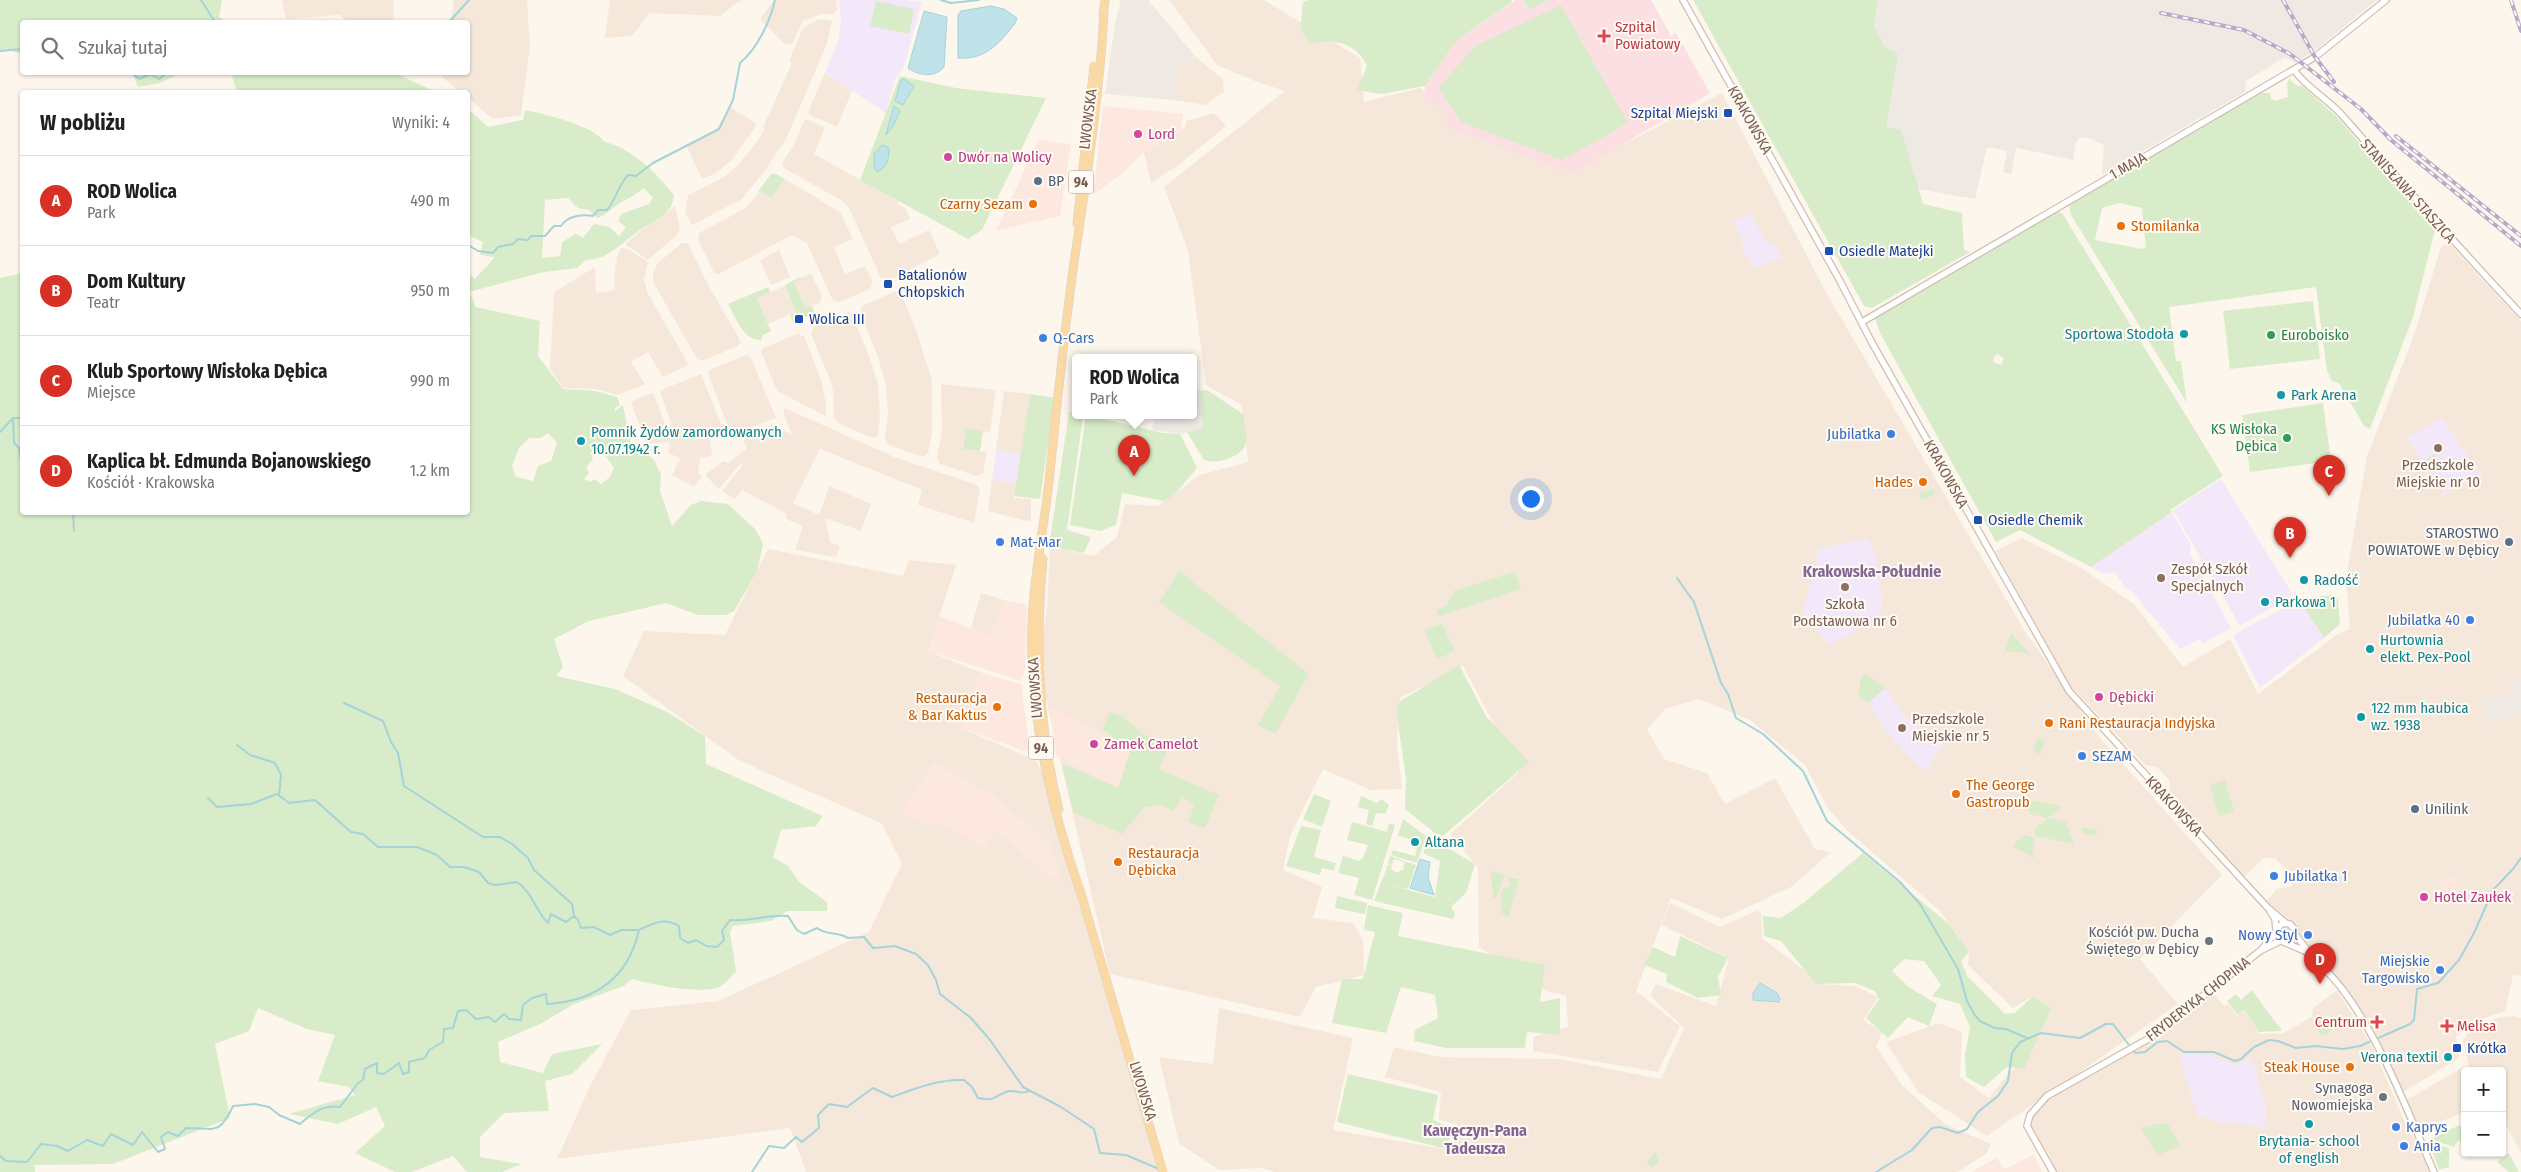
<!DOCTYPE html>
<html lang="pl">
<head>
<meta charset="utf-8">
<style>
	body { margin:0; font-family:"Fira Sans Condensed",sans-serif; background:#f6f6f6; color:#202124 }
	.controls { position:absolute; right:15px; bottom:15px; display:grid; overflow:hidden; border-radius:5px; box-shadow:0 1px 4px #0004 }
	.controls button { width:45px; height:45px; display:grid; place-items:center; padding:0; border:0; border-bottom:1px solid #e0e0e0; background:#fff; color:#202124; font:25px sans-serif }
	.you { position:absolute; left:1530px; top:498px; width:18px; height:18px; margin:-12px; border:4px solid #fff; border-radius:50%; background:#1a73e8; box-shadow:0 0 0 8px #1a73e833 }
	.badge { display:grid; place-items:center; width:32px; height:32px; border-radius:50%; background:#d93025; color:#fff; font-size:16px; font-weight:700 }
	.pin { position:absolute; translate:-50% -41px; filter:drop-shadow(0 1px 2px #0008) }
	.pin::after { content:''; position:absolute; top:26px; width:18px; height:15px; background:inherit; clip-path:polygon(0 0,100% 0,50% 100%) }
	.popup { position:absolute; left:1072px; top:354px; width:125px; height:65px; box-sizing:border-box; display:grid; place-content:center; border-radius:5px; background:#fff; filter:drop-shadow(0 1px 4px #0005); font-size:16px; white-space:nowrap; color:#757577 }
	.popup b { font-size:19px; color:#202124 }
	.popup::after { content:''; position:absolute; left:50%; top:100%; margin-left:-10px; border:10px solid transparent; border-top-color:#fff }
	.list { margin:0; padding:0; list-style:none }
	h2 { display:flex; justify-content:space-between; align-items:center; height:65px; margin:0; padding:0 20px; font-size:21px }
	h2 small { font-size:16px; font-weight:400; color:#757577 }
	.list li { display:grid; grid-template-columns:32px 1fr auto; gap:15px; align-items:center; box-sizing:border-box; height:90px; padding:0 20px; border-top:1px solid #e0e0e0 }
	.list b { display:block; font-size:19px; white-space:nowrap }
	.list p { margin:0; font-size:16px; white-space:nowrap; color:#757577 }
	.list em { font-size:16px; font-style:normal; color:#757577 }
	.icon { flex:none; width:28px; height:28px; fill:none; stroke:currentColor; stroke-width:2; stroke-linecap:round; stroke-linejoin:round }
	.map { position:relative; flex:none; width:2521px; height:1172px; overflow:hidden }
	.search { position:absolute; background:#fff; box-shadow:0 1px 4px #0004; left:20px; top:20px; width:450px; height:55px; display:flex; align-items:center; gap:12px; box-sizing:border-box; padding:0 18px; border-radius:5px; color:#757577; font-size:19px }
	.panel { position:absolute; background:#fff; box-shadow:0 1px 4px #0004; left:20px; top:90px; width:450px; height:425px; border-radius:5px }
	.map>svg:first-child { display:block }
</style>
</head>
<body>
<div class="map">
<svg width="2521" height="1172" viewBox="0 0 2521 1172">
	<rect width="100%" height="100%" fill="#fdf6ec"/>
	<!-- residential -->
	<path fill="#f5e8da" d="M 282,0 L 393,0 L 394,22 L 348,22 L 340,15 L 286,19 Z
		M 454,0 L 527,0 L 530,47 L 521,115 L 493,119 L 468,98 L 468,92 L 461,92 L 443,78 L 443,73 L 468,72 L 468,22 L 451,22 Z
		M 610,0 L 741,0 L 720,16 L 650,13 L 632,36 L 605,38 Z
		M 774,0 L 836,0 L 837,10 L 833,14 L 822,14 L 803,21 L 792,44 L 784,44 L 760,19 Z
		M 1169,0 L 1264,0 L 1360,58 L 1364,102 L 1420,88 L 1491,133 L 1568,173 L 1722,93 L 1827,294 L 2026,633 L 2100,738 L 2222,875 L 2140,959 L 2178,1004 L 1987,1136 L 1918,1092 L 1886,1042 L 1939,1023 L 1962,1032 L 1960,1077 L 1989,1098 L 2010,1071 L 2026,1064 L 2051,1009 L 2033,996 L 2013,1008 L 1968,965 L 1969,952 L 1940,911 L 1849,832 L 1829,810 L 1805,765 L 1750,720 L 1699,699 L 1666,709 L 1647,729 L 1664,759 L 1707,773 L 1725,804 L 1775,778 L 1815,849 L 1831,852 L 1791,887 L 1722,919 L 1671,898 L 1636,991 L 1680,1026 L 1658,1072 L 1533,1051 L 1533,1037 L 1568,1027 L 1566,995 L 1548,992 L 1479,947 L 1478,868 L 1450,834 L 1519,772 L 1463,666 L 1400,698 L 1397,744 L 1402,789 L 1370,790 L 1323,769 L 1290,836 L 1283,870 L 1322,887 L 1313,918 L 1353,923 L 1363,940 L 1364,975 L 1316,987 L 1300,1017 L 1110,974 L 1039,669 L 1047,608 L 1050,547 L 1094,556 L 1117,537 L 1125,504 L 1158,506 L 1200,475 L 1248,462 L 1242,405 L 1206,385 L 1188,251 L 1164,187 L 1285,91 L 1252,80 L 1217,65 Z
		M 819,19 L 832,20 L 827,44 L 786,139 L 763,173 L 742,199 L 692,225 L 685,212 L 688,195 L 724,177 L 737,166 L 756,143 L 765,129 L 763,127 L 792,63 L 789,61 L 803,28 Z
		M 1195,56 L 1223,79 L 1224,92 L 1205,105 L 1174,100 L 1176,73 Z
		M 825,73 L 852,91 L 837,127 L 810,115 L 808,112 Z
		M 730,107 L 757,124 L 732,160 L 716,173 L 702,179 L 686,145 L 715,132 Z
		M 1214,113 L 1226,126 L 1180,164 L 1151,183 L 1144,152 L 1185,128 L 1186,121 Z
		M 805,119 L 825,127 L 814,154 L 898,201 L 897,204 L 906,209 L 910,219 L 891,227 L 899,244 L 929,230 L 940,254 L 888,281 L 881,278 L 849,208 L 844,202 L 784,168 L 782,163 L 794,144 Z
		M 785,179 L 840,212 L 853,239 L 834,247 L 845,274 L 865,266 L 873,282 L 870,289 L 838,302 L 832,299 L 807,243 L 792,235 L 719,274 L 714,273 L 698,239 L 699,233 L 746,208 L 760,192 L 771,198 Z
		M 675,206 L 680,227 L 678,234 L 648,260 L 625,244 L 655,219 L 658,220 Z
		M 2448,242 L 2521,321 L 2521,976 L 2513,975 L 2505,1011 L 2474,1022 L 2456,1036 L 2459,1058 L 2403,1092 L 2372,1030 L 2340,980 L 2318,957 L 2289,919 L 2266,901 L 2277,889 L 2292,886 L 2290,873 L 2275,858 L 2264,858 L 2244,877 L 2170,795 L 2169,780 L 2157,767 L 2145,765 L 2069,684 L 1995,551 L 2022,538 L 2081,568 L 2134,604 L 2183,667 L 2230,639 L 2258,694 L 2338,634 L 2350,629 L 2346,578 L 2367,456 L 2413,338 L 2441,247 Z
		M 682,243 L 688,243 L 706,281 L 741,342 L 738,346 L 702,361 L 697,359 L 653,282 L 653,273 L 657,264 Z
		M 621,248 L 628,249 L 648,262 L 644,280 L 648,294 L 689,365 L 663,377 L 648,352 L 631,362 L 645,384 L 618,395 L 596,389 L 563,388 L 550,369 L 554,292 L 595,267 L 596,293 L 615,290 L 614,279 L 617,257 Z
		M 779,250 L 790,277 L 771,285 L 760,260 Z
		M 811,273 L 822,297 L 819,303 L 806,309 L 794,282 Z
		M 785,286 L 796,312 L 768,324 L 757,297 Z
		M 896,291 L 901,293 L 916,330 L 932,380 L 932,433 L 928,453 L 923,457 L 889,445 L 885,439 L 888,413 L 886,385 L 878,357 L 860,313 L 862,306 Z
		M 849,312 L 852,315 L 868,353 L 878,384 L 880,417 L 878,436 L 873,438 L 838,423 L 834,417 L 833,391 L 829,377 L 811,334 L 814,327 Z
		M 797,334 L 804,336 L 822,383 L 826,405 L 826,416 L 777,391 L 761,352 L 763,348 Z
		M 746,355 L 751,358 L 776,418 L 732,434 L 710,437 L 712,456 L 700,458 L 698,472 L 702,477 L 694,487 L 672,475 L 680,459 L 668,452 L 670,442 L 646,444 L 631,402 L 652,393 L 654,395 L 666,427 L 672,426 L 660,392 L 661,390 L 701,374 L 721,424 L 727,424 L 708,373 L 709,370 Z
		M 941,384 L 996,390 L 990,432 L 966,429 L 964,449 L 987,452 L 983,474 L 977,476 L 940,464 L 937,458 L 942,430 Z
		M 1004,391 L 1030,394 L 1021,454 L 996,450 Z
		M 785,408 L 894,457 L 977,485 L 980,488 L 974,523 L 918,505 L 922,490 L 820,449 L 793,503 L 819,515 L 829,486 L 871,504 L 861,531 L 825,518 L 830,542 L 840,546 L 836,557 L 795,550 L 803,526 L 786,519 L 787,514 L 742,490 L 735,499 L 722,491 L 743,465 L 741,463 L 719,489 L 705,475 L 723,461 L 729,463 L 747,448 L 743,441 L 773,424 L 792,435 L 783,412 Z
		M 992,480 L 1016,483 L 1014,498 L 1031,499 L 1031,522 L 988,511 Z
		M 768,549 L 903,576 L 909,560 L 956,565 L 928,651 L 979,672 L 962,728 L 1037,761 L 1060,812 L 1162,1172 L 806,1172 L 790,1128 L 557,1159 L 590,1086 L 631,1010 L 718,1001 L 869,932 L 902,863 L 881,823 L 740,761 L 623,676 L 644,631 L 725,635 Z
		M 981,593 L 1004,600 L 991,636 L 971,628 Z
		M 1670,903 L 1720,927 L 1758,910 L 1761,913 L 1762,938 L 1805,971 L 1816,984 L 1856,986 L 1878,997 L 1863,1020 L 1882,1032 L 1876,1047 L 1902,1085 L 1945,1124 L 1991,1144 L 1986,1154 L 1957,1172 L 1275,1172 L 1261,1168 L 1219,1170 L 1179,1143 L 1159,1057 L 1213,1064 L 1219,1008 L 1353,1038 L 1333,1130 L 1451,1150 L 1458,1125 L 1439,1120 L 1441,1092 L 1385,1077 L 1394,1047 L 1441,1057 L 1560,1059 L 1661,1079 L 1684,1028 L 1650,995 L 1656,984 L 1716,1006 L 1729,958 L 1662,925 Z
		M 2337,990 L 2372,1046 L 2409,1132 L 2417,1143 L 2430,1172 L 2057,1172 L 2049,1155 L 2033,1133 L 2030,1126 L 2031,1116 L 2048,1098 L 2149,1041 L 2190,1008 L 2213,993 L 2225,1007 L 2228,1004 L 2237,1016 L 2244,1011 L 2260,1034 L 2284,1033 L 2312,1017 L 2313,1008 Z
		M 2515,1016 L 2521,1018 L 2521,1153 L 2502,1118 L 2502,1071 L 2470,1071 L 2463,1041 L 2467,1034 L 2485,1023 L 2501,1017 Z
		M 2465,1066 L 2465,1112 L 2419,1130 L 2407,1100 Z"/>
	<!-- commercial -->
	<path fill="#fde8e0" d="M 1103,106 L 1183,114 L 1181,130 L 1144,152 L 1123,173 L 1093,195 Z
		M 1039,139 L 1071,145 L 1060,216 L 996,231 Z
		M 1004,600 L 1027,605 L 1025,669 L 1021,681 L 928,651 L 939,616 L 991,636 Z
		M 979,672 L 1021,684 L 1030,751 L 1024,751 L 962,728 Z
		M 1050,706 L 1130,751 L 1118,788 L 1056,755 Z
		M 933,762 L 993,795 L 1050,844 L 1064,888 L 996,831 L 984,847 L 934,821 L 931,825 L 901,814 Z
		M 2453,876 L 2463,899 L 2448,906 L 2438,883 Z
		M 2034,1154 L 2042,1172 L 1972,1172 L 1996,1158 L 2005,1169 Z"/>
	<!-- industrial -->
	<path fill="#efe9e4" d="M 1121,0 L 1148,0 L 1195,56 L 1176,73 L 1174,100 L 1105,94 L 1115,23 Z
		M 1878,0 L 2377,0 L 2318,48 L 2295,63 L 2285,57 L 2246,81 L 2245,92 L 2102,175 L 2104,145 L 2089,138 L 2080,137 L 2076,143 L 2073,160 L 2016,148 L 2011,174 L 2003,172 L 2007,151 L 1987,147 L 1975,199 L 1918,189 L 1901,130 L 1886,127 L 1898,55 L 1896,52 L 1885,49 L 1874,25 Z
		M 1200,389 L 1203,428 L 1180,434 L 1152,430 L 1155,415 L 1193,415 L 1193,390 Z
		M 2521,677 L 2521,714 L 2490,721 L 2483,713 L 2485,710 L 2481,707 L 2484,702 L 2482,701 L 2510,693 L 2510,683 L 2516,683 Z"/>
	<!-- education -->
	<path fill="#f3e8fa" d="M 839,0 L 907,0 L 922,2 L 903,69 L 895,79 L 886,113 L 825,73 L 839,38 L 841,23 Z
		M 1750,213 L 1765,240 L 1769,244 L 1773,242 L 1782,257 L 1754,269 L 1741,245 L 1744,243 L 1733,222 Z
		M 2442,418 L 2481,474 L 2444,494 L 2407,438 Z
		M 996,450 L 1021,454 L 1016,483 L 992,480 Z
		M 2221,479 L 2293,595 L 2240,626 L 2173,510 Z
		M 2172,512 L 2191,545 L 2190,554 L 2231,628 L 2203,643 L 2200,639 L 2180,649 L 2133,593 L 2124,586 L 2115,572 L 2103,574 L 2091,567 Z
		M 1867,538 L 1873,548 L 1877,566 L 1882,601 L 1881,612 L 1877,620 L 1829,645 L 1802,612 L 1817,562 L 1818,549 Z
		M 2299,600 L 2324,638 L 2260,688 L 2234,638 L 2235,634 Z
		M 1885,688 L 1906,717 L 1944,743 L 1926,770 L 1922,770 L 1885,730 L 1868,703 Z
		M 2188,1054 L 2209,1055 L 2235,1065 L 2252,1057 L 2266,1109 L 2265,1127 L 2219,1122 L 2202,1116 L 2198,1117 L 2179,1055 Z"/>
	<!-- medical -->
	<path fill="#fbdfe3" d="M 1516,0 L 1523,0 L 1529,10 L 1549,0 L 1651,0 L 1671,36 L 1676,33 L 1710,93 L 1572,174 L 1445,126 L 1449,112 L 1443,110 L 1443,106 L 1424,101 L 1425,86 L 1456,41 Z"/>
	<!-- green -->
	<path fill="#d8ecc9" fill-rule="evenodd" d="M 0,0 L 222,0 L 219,17 L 227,22 L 22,22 L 22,54 L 5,49 L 0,51 Z
		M 1308,0 L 1511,0 L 1512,2 L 1456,41 L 1425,86 L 1382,94 L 1357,90 L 1367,66 C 1355,41 1335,40 1311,43 L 1300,29 L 1303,2 Z
		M 1523,0 L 1549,0 L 1529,10 Z
		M 1693,0 L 1878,0 L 1874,25 L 1885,48 L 1896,52 L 1898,55 L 1886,127 L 1901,130 L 1923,204 L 1962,213 L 1964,250 L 1970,252 L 1872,308 L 1864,306 Z
		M 876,1 L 914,9 L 909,34 L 870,26 Z
		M 1561,5 L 1628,123 L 1562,160 L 1461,122 L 1438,88 L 1475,46 Z
		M 132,73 L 182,73 L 160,83 L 138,87 Z
		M 231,73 L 395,73 L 436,92 L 237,92 Z
		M 900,76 L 956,88 L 1046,98 L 982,230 L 968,239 L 860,180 Z
		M 2290,77 L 2291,81 L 2299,87 L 2301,85 L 2336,116 L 2435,230 L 2413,317 L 2370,429 L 2364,426 L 2339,383 L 2332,381 L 2327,371 L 2316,287 L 2169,307 L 2176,361 L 2181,361 L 2187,403 L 2071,215 L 2069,205 L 2261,93 L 2270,93 L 2271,99 L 2275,101 L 2288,97 L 2287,84 ZM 2120,203 L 2142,208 L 2146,247 L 2142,249 L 2095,240 L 2102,208 Z
		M 468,109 L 488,127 L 523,120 L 525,110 C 547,115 592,125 605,142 C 633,149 656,173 674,195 C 673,202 671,208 666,213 C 660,219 650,223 643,228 C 624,240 609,260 586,260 L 577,268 L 544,272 L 469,292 L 476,307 L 540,321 L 538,356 L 563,389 L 595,391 L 617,397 L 620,405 L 615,408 L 615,411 L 623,405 L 631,445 L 610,455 L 640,448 L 654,460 L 661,475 L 660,491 L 672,526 L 691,505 L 701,501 L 728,504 L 756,530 L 763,544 L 757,572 L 734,611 L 726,615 L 698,615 L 666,603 L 589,621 L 554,639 L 563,667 L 556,676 L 615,689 L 667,712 L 705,736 L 706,764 L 823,816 L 816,826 L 781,830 L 773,857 L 788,866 L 799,882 L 827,902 L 827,911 L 787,911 L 771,921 L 733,926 L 730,932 L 736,971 C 731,976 725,984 719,987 C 700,995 651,984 631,979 L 624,986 L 574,1004 L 542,1023 L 498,1042 L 500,1062 L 543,1073 L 552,1054 L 602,1044 L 572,1074 L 545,1081 L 549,1111 L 504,1113 L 480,1137 L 480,1157 L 522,1164 L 502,1172 L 467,1172 L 453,1156 L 412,1172 L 395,1172 L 355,1153 L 385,1126 L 376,1107 L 338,1124 L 289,1114 L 355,1095 L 349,1087 L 318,1081 L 335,1035 L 307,1029 L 258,1008 L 249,1031 L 215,1044 L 230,1118 L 113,1164 L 35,1165 L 35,1172 L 0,1172 L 0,278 L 22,273 L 22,512 L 468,512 L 468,276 L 471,275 L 475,279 L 495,257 L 480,255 L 483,242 L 468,235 ZM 644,188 L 653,198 L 649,204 L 621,214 L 618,221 L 626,227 L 619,236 L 609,227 L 594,224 L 583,238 L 576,234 L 562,242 L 560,256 L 542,258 L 545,200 L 568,198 L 578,208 L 589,210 L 597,218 C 608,215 611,208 620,203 C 629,198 636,194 644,188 ZM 548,433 L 557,443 L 551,461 L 538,466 L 533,481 L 516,477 L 512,466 L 519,448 L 529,438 L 541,438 ZM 590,452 L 604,453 L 614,468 L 610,477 L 601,484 L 595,479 L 590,482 L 584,479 L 589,473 L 586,468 L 593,459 Z
		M 771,174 L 776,174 L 785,179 L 771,198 L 760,192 L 757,193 Z
		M 2057,211 L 2062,213 L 2223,476 L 2170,510 L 2172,512 L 2091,567 L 2020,530 L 1996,542 L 1880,333 L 1875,318 ZM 1997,354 L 2004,358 L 2001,365 L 1993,362 L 1994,357 Z
		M 800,277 L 801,279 L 794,282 L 804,305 L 806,308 L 812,306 L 815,313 L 793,322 L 790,315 L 796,312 L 785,285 Z
		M 768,287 L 770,292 L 757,298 L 771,331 L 763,335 L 761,340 C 743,340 736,318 728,304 Z
		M 2313,301 L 2320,359 L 2230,369 L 2223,311 Z
		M 1207,390 L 1243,414 C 1247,437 1253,450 1227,459 C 1218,462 1214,463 1204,460 L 1187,432 L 1203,428 L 1200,391 Z
		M 1030,394 L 1055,398 L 1040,499 L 1014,496 Z
		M 2323,403 L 2331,461 L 2250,472 L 2242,415 Z
		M 1069,412 L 1083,416 L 1067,530 L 1091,537 L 1084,553 L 1049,547 Z
		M 1086,415 L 1163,433 L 1180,434 L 1197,468 L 1174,495 L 1164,501 L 1122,493 L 1116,525 L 1100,531 L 1070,525 Z
		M 966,429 L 983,431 L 980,451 L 963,449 Z
		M 2434,454 L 2439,461 L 2430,468 L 2425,461 Z
		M 1933,489 L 1937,492 L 1927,499 L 1922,499 L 1918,493 Z
		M 1179,571 L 1309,674 L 1275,734 L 1258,725 L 1280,686 L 1159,602 Z
		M 1515,572 L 1521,589 L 1439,616 L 1436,610 L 1448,605 L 1448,600 L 1453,597 L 1453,591 Z
		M 2332,595 L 2338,599 L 2340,624 L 2324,638 L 2303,606 L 2307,598 Z
		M 1442,624 L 1455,651 L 1437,659 L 1424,630 Z
		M 2011,633 L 2029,653 L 2029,654 L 2012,651 L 2004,654 Z
		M 1459,665 L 1486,716 L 1529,762 L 1443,836 L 1435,833 L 1405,809 L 1406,778 L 1396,709 L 1399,702 Z
		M 1864,673 L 1885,688 L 1868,703 L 1858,695 L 1861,679 Z
		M 1109,712 L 1122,716 L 1144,735 L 1170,747 L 1158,769 L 1219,795 L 1205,828 L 1188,822 L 1194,806 L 1183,797 L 1173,811 L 1161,805 L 1145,807 L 1122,834 L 1073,812 L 1062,763 L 1118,788 L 1130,751 L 1103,729 Z
		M 2038,738 L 2045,741 L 2040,754 L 2033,751 Z
		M 2225,780 L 2234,811 L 2219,816 L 2210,785 Z
		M 1314,794 L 1331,801 L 1322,827 L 1303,819 Z
		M 1361,796 L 1377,803 L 1381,799 L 1389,805 L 1385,814 L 1376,813 L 1372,826 L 1366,824 L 1369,810 L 1358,807 Z
		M 2026,799 L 2060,806 L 2061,808 L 2047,818 L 2030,814 Z
		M 2049,818 L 2066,822 L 2074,844 L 2036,836 L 2034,829 Z
		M 1403,819 L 1426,836 L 1417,863 L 1391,855 L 1393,850 L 1415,856 L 1417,849 L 1412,847 L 1413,840 L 1399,836 L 1397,838 Z
		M 1352,822 L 1387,832 L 1389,823 L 1395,825 L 1372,900 L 1354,895 L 1359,878 L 1338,873 L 1343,856 L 1359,861 L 1363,858 L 1368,845 L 1347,840 Z
		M 1301,826 L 1321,830 L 1314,857 L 1336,863 L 1334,871 L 1322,868 L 1320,875 L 1286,866 Z
		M 2081,827 L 2097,830 L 2096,836 L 2082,833 Z
		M 2024,835 L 2035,838 L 2032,853 L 2035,859 L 2012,846 Z
		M 1429,837 L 1475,864 L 1466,893 L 1451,907 L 1455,913 L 1453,919 L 1374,901 L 1388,865 L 1392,866 L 1391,870 L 1399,873 L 1400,870 L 1403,871 L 1404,862 L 1394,859 L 1392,865 L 1388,864 L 1390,856 L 1416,865 L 1408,889 L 1386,884 L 1435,897 L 1440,861 L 1423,853 Z
		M 1863,853 L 1949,924 L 1969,952 L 1961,961 L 1967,976 L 2005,1014 L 2015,1013 L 2033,996 L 2051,1009 L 2024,1069 L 2007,1067 L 1984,1087 L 1966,1077 L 1965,1055 L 1970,1027 L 1960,1004 L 1932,996 L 1941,985 L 1924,961 L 1904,959 L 1892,971 L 1910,988 L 1937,1004 L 1929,1026 L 1908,1017 L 1888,1038 L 1866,1018 L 1879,999 L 1875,991 L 1855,983 L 1816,984 L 1781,941 L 1764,936 L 1763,916 L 1781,918 L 1802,904 Z
		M 1491,871 L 1505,875 L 1496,898 L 1493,898 Z
		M 1509,877 L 1519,879 L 1509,916 L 1501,913 L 1501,894 L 1503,888 L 1506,889 L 1511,883 L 1508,880 Z
		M 1337,896 L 1367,903 L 1365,914 L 1335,908 Z
		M 1368,905 L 1403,913 L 1398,936 L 1545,965 L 1540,1002 L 1560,998 L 1560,1035 L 1527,1032 L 1525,1048 L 1446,1048 L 1414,1041 L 1415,1030 L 1438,1018 L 1435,995 L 1401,987 L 1386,1033 L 1332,1023 L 1342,979 L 1363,979 L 1375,932 L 1364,930 Z
		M2279 933a6 6 0 1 1 12 0a6 6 0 1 1-12 0Z
		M 1680,936 L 1728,958 L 1718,977 L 1721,995 L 1698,998 L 1666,982 L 1667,974 L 1644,965 L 1653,947 L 1675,957 Z
		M 2252,990 C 2260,1000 2273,1021 2281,1028 L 2281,1031 L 2259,1032 L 2244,1010 L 2238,1015 L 2227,1001 L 2236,994 L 2241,1000 Z
		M 2323,1014 L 2332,1030 L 2322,1036 L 2312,1021 Z
		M 1348,1074 L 1438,1095 L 1433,1120 L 1451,1128 L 1447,1149 L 1337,1122 Z
		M 2157,1124 L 2168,1124 L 2180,1146 L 2158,1155 L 2141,1128 Z
		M 2460,1125 L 2465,1137 L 2462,1145 L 2459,1139 L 2454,1147 L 2430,1139 Z
		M 2429,1142 L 2449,1148 L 2449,1167 L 2439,1170 Z
		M 1655,1152 L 1658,1156 L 1658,1163 L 1652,1168 L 1647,1161 Z
		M 2509,1153 L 2519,1172 L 2509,1172 L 2497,1162 Z"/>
	<!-- water -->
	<path fill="#bfe3e8" stroke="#a5d3da" d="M 991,6 L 1004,9 L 1017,18 C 1016,24 1013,26 1009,31 C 995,48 981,60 958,58 L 958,15 L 961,11 Z
		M 924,11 L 947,17 L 944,67 C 935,78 919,76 908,68 Z
		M 904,79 L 914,86 L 903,105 L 895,101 L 901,80 Z
		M 894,106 L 900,111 L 892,128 L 886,135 Z
		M 882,145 L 889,148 C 889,159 887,168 877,172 L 874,167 L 874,154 Z
		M 1420,859 L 1430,862 L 1428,877 L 1434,895 L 1410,888 Z
		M 1760,983 L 1777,993 L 1780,999 L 1779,1002 L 1753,1000 L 1753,993 Z"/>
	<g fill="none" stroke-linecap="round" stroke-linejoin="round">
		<!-- stream -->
		<path stroke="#a5d3da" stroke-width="2" d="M 201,0 L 215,22
			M 941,0 L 951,3 L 979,0
			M 449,22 L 469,0
			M 0,51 L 22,49
			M 131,72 L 139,79 L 150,74 L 159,79 L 168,72
			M 468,245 L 478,251 L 493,253 L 498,247 L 513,244 L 518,239 L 528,240 L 531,236 L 545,236 L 554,226 L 561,226 C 567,216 582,214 593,216 L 598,210 L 607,210 C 616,199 618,186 628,175 L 636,176 L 653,163 L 719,129 L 733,100 L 740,63 C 757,49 770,22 775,0
			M 13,418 L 14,443 L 19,448 L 20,457 L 22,459
			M 0,432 L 13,418 L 21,418 L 22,412
			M 73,512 L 74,531
			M 1677,578 L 1694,602 L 1721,683 L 1728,694 L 1736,718 L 1763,734 L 1803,771 L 1827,821 L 1900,882 L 1920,904 L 1958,969 L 1967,1001 L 1974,1014 L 1980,1021 L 1995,1028 L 2006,1029 L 2027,1038
			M 344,703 L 383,721 L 391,742 L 398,753 L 404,786 L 483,837 L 500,837 L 512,844 L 528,858 L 534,870 L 572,904 L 574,916
			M 237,745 L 250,755 L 275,763 L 281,775 L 279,795
			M 208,798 L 217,807 L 251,804 L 277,794 L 289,803 L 315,800 L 351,832 L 363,834 L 378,847 L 417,847 L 437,855 L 450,867 L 464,867 L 479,872 L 488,883 L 495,885 L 517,882 C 533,893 535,910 548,923 L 551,914 L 566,922 L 574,916 L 578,920 L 581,928 L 594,927 L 610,935 L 621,930 L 639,930
			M 0,1156 L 6,1161 L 27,1162 L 41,1144 L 57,1146 L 68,1151 L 87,1140 L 103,1146 L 111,1134 L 133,1145 L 142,1132 L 158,1152 L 165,1149 L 161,1137 L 168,1132 L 178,1136 L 186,1128 C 215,1128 219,1136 233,1106 L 255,1104 L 269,1107 L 279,1115 L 300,1124 C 313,1113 323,1104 340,1107 L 358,1083 L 363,1080 L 365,1069 L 377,1063 L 377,1073 L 384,1074 L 399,1063 L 403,1074 L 409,1072 L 409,1062 L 425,1058 L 429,1050 L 443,1042 L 444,1029 L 453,1028 L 458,1011 L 466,1010 L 476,1019 L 489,1017 L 495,1022 L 504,1014 L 509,1019 L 521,1020 L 523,1005 L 532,998 L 546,994 L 547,1004 C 594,1001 628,979 639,930 C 653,923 664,917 679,926 L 680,938 L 688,943 L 696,940 L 706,946 L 717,947 L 724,940 L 722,931 L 730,920 C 750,922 768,914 788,916 L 797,930 L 804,934 L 817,928 C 827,936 838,931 848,938 L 864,937 L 873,948 L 895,946 L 916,954 L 928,965 L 936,980 L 940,994 L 971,1018 L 990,1040 L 1023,1087 L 1061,1107 L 1094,1129 L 1100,1153 L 1126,1155 L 1159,1169
			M 752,1172 L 769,1146 L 784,1148 L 796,1137 L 802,1142 L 819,1128 L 818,1115 L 829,1104 L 847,1107 L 873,1088 L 892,1097 C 916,1088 939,1079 964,1080 L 972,1087 L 978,1098 C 997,1102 994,1095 1009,1091 C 1016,1090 1022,1095 1029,1091
			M 1876,1172 L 1912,1150 L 1932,1128 L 1940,1127 L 1958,1133 L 1967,1129 L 1978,1112 L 1998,1096 L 2008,1081 L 2012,1053 L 2020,1042 L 2041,1033 L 2080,1038 L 2106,1024 L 2113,1024 L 2135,1053 L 2145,1052 L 2158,1042 L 2167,1041 L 2184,1052 L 2214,1052 L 2235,1061 L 2241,1059 L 2254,1047 L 2269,1040 L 2278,1041 L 2296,1048 L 2315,1046 L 2343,1049 L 2360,1046 L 2410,1024 L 2414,1020 L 2417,989 L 2438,983 L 2459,960 L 2474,933 L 2493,890 L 2513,869 L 2521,858"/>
		<defs>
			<path id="minor" d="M 1683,0 L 1840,281 L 1871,341 L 2069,691 L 2267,907 L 2286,923
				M 2294,70 C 2306,87 2326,98 2341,114 C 2400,181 2460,249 2521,314
				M 1862,322 L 2315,57 L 2386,0
				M 2270,911 L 2275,919 L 2276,929
				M 2295,934 C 2309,955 2328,970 2343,990 C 2383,1044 2407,1111 2434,1172
				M 2289,943 L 2294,938 L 2295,930 L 2290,924 L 2283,923 L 2276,929 L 2277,939 L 2307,952
				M 2262,949 L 2275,933
				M 2053,1172 L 2027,1126 L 2030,1115 L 2047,1096 L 2148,1039 L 2260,951 L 2280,941"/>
			<path id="major" d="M 1103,15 L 1105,0
				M 1077,224 L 1094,66
				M 1043,559 C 1035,644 1038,727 1059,810
				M 1079,887 L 1163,1172
				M 1080,891 C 1054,815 1035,740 1032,660 C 1029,600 1042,541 1049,482 C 1057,407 1064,330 1075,256 C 1087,175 1100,93 1104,11"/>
		</defs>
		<!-- minor casing -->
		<use href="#minor" stroke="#d1beb0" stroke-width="8"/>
		<!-- major casing -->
		<use href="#major" stroke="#dad1cd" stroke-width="9"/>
		<!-- minor -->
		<use href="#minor" stroke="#fff" stroke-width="5.5"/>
		<!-- major -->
		<use href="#major" stroke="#fbd9a5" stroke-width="8"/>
		<defs>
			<path id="rail" d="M 2283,0 L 2315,57 L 2334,82
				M 2511,0 L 2521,31
				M 2161,13 L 2244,30 L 2290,54 L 2361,109 L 2391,140 L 2521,246
				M 2396,136 L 2521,236"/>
		</defs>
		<!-- rail casing -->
		<use href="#rail" stroke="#b9a8c9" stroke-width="4"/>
		<!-- rail -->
		<use href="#rail" stroke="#fffaf3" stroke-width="2" stroke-dasharray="5.5" stroke-linecap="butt"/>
	</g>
	<!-- markers -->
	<g fill="#e0444e" stroke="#fffaf3" stroke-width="2">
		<path d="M1601.5 28.5h5v5h5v5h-5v5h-5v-5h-5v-5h5z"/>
		<path d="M2374.5 1014.5h5v5h5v5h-5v5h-5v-5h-5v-5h5z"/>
		<path d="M2444.5 1018.5h5v5h5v5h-5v5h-5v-5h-5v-5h5z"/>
	</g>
	<g fill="#1a4fb4" stroke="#fffaf3" stroke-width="2">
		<rect x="1723" y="108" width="10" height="10" rx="2.5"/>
		<rect x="1824" y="246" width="10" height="10" rx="2.5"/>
		<rect x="883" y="279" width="10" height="10" rx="2.5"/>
		<rect x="794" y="314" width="10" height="10" rx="2.5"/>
		<rect x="1973" y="515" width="10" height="10" rx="2.5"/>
		<rect x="2452" y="1043" width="10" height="10" rx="2.5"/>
	</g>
	<g fill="#d1479c" stroke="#fffaf3" stroke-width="2">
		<circle cx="1138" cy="134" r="5"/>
		<circle cx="948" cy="157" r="5"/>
		<circle cx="2099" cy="697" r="5"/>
		<circle cx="1094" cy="744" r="5"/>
		<circle cx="2424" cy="897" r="5"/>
	</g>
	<g fill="#5c6f8a" stroke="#fffaf3" stroke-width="2">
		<circle cx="1038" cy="181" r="5"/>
		<circle cx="2509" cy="542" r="5"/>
		<circle cx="2415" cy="809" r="5"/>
	</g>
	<g fill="#e8710a" stroke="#fffaf3" stroke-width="2">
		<circle cx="1033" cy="204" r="5"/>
		<circle cx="2121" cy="226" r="5"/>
		<circle cx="1923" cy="482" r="5"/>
		<circle cx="997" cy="707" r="5"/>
		<circle cx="2049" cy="723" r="5"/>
		<circle cx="1956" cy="794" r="5"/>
		<circle cx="1118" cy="862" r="5"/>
		<circle cx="2350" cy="1067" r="5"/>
	</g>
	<g fill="#0f9aa8" stroke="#fffaf3" stroke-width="2">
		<circle cx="2184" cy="334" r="5"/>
		<circle cx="2281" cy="395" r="5"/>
		<circle cx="581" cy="441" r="5"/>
		<circle cx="2304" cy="580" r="5"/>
		<circle cx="2265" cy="602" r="5"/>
		<circle cx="2370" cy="649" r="5"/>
		<circle cx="2361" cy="717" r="5"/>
		<circle cx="1415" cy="842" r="5"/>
		<circle cx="2448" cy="1057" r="5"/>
		<circle cx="2309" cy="1124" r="5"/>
	</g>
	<g fill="#2e9e5b" stroke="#fffaf3" stroke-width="2">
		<circle cx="2271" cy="335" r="5"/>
		<circle cx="2287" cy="438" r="5"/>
	</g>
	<g fill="#3f7fe0" stroke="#fffaf3" stroke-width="2">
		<circle cx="1043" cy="338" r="5"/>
		<circle cx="1891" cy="434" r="5"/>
		<circle cx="1000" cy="542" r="5"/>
		<circle cx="2470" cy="620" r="5"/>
		<circle cx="2082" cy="756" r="5"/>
		<circle cx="2274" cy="876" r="5"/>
		<circle cx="2308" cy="935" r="5"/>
		<circle cx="2440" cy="970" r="5"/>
		<circle cx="2396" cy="1127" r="5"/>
		<circle cx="2404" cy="1146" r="5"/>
	</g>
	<g fill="#8d6e63" stroke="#fffaf3" stroke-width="2">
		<circle cx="2438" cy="448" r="5"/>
		<circle cx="2161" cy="578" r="5"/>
		<circle cx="1845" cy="587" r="5"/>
		<circle cx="1902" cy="728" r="5"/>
	</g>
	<g fill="#6b7280" stroke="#fffaf3" stroke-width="2">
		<circle cx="2209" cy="941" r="5"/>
		<circle cx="2383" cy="1097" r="5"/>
	</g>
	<g text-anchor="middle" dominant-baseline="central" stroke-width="4" stroke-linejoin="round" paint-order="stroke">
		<!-- shield labels -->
		<g fill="#fffaf3" stroke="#a28b7f" stroke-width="1">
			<rect x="1068.5" y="170.5" width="25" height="23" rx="4"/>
			<rect x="1028.5" y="736.5" width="25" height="23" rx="4"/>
		</g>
		<g font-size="14" font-weight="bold" fill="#7a5c4d">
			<text x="1081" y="182">94</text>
			<text x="1041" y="748">94</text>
		</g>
		<!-- health labels -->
		<g font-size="15" fill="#be3a42" stroke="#fffaf3" text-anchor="start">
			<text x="1615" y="27">Szpital<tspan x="1615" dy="17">Powiatowy</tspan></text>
			<text x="2367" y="1022" text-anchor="end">Centrum</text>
			<text x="2457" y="1026">Melisa</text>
		</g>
		<!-- transit labels -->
		<g font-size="15" fill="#164399" stroke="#fffaf3" text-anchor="start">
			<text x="1718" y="113" text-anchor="end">Szpital Miejski</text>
			<text x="1839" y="251">Osiedle Matejki</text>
			<text x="898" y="275">Batalionów<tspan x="898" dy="17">Chłopskich</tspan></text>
			<text x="809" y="319">Wolica III</text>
			<text x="1988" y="520">Osiedle Chemik</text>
			<text x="2467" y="1048">Krótka</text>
		</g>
		<!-- street labels -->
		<g font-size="15" fill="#7a5c4d" stroke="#fffaf3">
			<text transform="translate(1088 119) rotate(-83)">LWOWSKA</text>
			<text transform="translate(1750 120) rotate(61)">KRAKOWSKA</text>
			<text transform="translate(2128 166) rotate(-30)">1 MAJA</text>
			<text transform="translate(2408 191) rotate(48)">STANISŁAWA STASZICA</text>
			<text transform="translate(1946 474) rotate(61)">KRAKOWSKA</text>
			<text transform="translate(1035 688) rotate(-94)">LWOWSKA</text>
			<text transform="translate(2174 806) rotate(47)">KRAKOWSKA</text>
			<text transform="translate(2198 999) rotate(-38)">FRYDERYKA CHOPINA</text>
			<text transform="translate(1143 1091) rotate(73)">LWOWSKA</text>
		</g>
		<!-- hotel labels -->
		<g font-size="15" fill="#b23c85" stroke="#fffaf3" text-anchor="start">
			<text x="1148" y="134">Lord</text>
			<text x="958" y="157">Dwór na Wolicy</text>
			<text x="2109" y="697">Dębicki</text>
			<text x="1104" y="744">Zamek Camelot</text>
			<text x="2434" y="897">Hotel Zaułek</text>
		</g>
		<!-- service labels -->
		<g font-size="15" fill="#4e5e75" stroke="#fffaf3" text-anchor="start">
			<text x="1048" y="181">BP</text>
			<text x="2499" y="533" text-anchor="end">STAROSTWO<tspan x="2499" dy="17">POWIATOWE w Dębicy</tspan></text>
			<text x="2425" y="809">Unilink</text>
		</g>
		<!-- food labels -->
		<g font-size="15" fill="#c56008" stroke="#fffaf3" text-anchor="end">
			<text x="1023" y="204">Czarny Sezam</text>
			<text x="2131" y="226" text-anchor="start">Stomilanka</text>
			<text x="1913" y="482">Hades</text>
			<text x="987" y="698">Restauracja<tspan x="987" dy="17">&amp; Bar Kaktus</tspan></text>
			<text x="2059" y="723" text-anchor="start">Rani Restauracja Indyjska</text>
			<text x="1966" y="785" text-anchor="start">The George<tspan x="1966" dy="17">Gastropub</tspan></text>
			<text x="1128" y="853" text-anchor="start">Restauracja<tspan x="1128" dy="17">Dębicka</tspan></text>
			<text x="2340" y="1067">Steak House</text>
		</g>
		<!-- culture labels -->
		<g font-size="15" fill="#0d838f" stroke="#fffaf3" text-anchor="start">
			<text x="2174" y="334" text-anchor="end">Sportowa Stodoła</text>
			<text x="2291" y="395">Park Arena</text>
			<text x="591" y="432">Pomnik Żydów zamordowanych<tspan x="591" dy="17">10.07.1942 r.</tspan></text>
			<text x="2314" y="580">Radość</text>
			<text x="2275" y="602">Parkowa 1</text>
			<text x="2380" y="640">Hurtownia<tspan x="2380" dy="17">elekt. Pex-Pool</tspan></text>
			<text x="2371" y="708">122 mm haubica<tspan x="2371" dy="17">wz. 1938</tspan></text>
			<text x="1425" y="842">Altana</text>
			<text x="2438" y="1057" text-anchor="end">Verona textil</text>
			<text x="2309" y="1141" text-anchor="middle">Brytania- school<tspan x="2309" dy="17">of english</tspan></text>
		</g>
		<!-- leisure labels -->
		<g font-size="15" fill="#27864d" stroke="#fffaf3" text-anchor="start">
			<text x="2281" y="335">Euroboisko</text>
			<text x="2277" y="429" text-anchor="end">KS Wisłoka<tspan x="2277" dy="17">Dębica</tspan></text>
		</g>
		<!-- shop labels -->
		<g font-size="15" fill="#366cbe" stroke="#fffaf3" text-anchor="start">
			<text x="1053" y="338">Q-Cars</text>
			<text x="1881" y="434" text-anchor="end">Jubilatka</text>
			<text x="1010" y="542">Mat-Mar</text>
			<text x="2460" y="620" text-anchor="end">Jubilatka 40</text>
			<text x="2092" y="756">SEZAM</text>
			<text x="2284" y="876">Jubilatka 1</text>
			<text x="2298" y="935" text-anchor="end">Nowy Styl</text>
			<text x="2430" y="961" text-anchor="end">Miejskie<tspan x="2430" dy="17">Targowisko</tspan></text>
			<text x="2406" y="1127">Kaprys</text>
			<text x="2414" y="1146">Ania</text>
		</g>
		<!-- education labels -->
		<g font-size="15" fill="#785e54" stroke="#fffaf3">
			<text x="2438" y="465">Przedszkole<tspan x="2438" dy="17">Miejskie nr 10</tspan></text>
			<text x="2171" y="569" text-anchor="start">Zespół Szkół<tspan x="2171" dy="17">Specjalnych</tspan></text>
			<text x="1845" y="604">Szkoła<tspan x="1845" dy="17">Podstawowa nr 6</tspan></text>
			<text x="1912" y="719" text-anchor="start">Przedszkole<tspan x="1912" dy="17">Miejskie nr 5</tspan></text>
		</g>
		<!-- worship labels -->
		<g font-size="15" fill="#5b616d" stroke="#fffaf3" text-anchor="end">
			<text x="2199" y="932">Kościół pw. Ducha<tspan x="2199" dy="17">Świętego w Dębicy</tspan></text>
			<text x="2373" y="1088">Synagoga<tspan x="2373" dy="17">Nowomiejska</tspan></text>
		</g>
		<!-- neighbourhood labels -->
		<g font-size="16" font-weight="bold" fill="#846695" stroke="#fffaf3">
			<text x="1872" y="571">Krakowska-Południe</text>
			<text x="1475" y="1130">Kawęczyn-Pana<tspan x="1475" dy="18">Tadeusza</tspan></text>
		</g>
	</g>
</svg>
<div class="controls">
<button>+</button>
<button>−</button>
</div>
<div class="you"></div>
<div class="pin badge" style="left:1134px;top:476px">A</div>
<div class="popup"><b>ROD Wolica</b>Park</div>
<div class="pin badge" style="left:2290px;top:558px">B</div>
<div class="pin badge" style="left:2329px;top:496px">C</div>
<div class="pin badge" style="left:2320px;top:984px">D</div>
<div class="search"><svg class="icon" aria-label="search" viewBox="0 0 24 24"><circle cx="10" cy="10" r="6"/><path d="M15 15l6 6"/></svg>Szukaj tutaj</div>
<section class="panel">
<h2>W pobliżu<small>Wyniki: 4</small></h2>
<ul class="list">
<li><span class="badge">A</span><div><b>ROD Wolica</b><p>Park</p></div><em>490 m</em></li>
<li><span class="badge">B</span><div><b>Dom Kultury</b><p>Teatr</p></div><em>950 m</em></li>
<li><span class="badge">C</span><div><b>Klub Sportowy Wisłoka Dębica</b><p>Miejsce</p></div><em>990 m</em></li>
<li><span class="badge">D</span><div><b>Kaplica bł. Edmunda Bojanowskiego</b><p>Kościół · Krakowska</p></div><em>1.2 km</em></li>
</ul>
</section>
</div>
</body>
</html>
